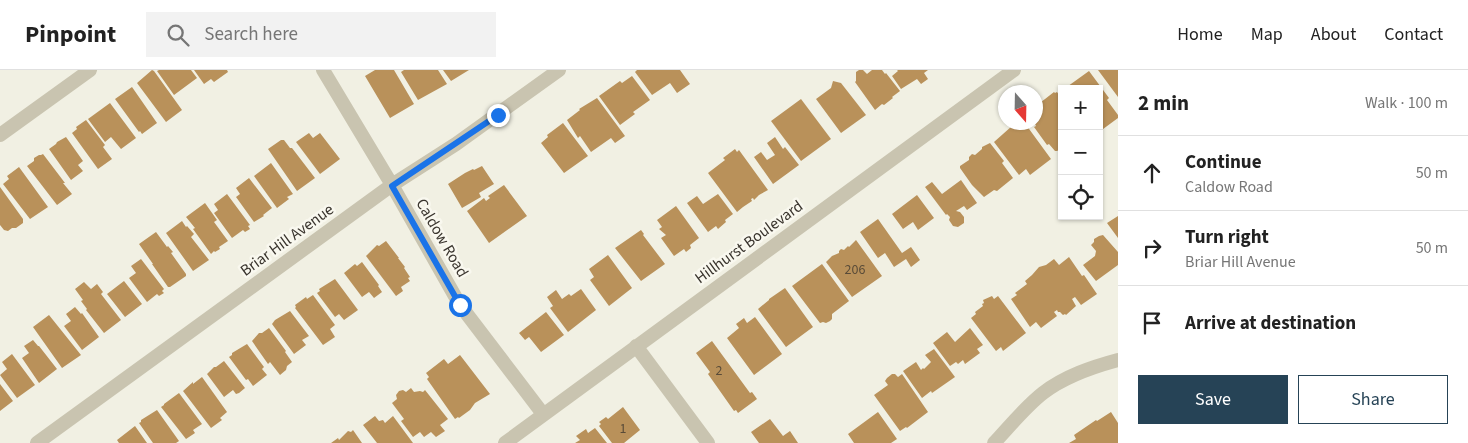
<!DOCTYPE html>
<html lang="en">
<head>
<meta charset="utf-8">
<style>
	body { margin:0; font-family:"Source Sans 3",sans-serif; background:#f2f2f2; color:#222 }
	.controls { position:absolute; right:15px; top:15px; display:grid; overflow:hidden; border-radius:0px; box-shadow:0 1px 4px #0004 }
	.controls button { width:45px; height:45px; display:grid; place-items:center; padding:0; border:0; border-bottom:1px solid #e0e0e0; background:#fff; color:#222; font:25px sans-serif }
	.compass { position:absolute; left:998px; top:15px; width:45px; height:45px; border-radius:50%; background:#fff; box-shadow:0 1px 4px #0004; rotate:160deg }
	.stop { position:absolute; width:15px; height:15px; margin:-11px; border:4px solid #1a73e8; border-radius:50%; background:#fff }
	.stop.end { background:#1a73e8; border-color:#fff; box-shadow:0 1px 5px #0008 }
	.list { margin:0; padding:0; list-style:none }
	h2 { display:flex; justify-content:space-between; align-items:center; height:65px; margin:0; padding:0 20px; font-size:21px }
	h2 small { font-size:16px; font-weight:400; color:#767676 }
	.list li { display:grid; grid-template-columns:32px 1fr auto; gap:15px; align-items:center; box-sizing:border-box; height:75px; padding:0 20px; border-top:1px solid #e0e0e0 }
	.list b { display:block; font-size:19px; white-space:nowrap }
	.list p { margin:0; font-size:16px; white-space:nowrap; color:#767676 }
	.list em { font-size:16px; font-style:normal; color:#767676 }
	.actions { display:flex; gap:10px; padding:15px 20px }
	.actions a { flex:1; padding:11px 0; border:1px solid #264356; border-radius:0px; text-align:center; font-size:18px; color:#264356 }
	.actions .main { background:#264356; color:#fff }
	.icon { flex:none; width:28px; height:28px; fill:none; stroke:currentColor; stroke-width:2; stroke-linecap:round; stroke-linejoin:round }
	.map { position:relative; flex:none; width:1118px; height:373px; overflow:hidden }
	header { display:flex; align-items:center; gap:30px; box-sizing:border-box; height:70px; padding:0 25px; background:#fff; border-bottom:1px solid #e0e0e0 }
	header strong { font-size:24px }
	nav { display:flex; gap:28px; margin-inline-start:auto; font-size:18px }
	.search { width:350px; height:45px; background:#f2f2f2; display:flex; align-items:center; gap:12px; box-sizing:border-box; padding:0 18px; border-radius:0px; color:#767676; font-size:19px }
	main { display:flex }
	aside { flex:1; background:#fff }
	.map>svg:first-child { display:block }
</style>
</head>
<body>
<header>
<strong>Pinpoint</strong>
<div class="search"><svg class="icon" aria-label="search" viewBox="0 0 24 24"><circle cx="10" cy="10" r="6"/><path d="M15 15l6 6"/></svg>Search here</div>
<nav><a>Home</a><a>Map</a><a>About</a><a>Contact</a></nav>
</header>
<main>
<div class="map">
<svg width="1118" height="373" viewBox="0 0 1118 373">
	<rect width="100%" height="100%" fill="#f1f0e3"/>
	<!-- building -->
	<path fill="#b9915a" d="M 152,0 L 154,1 L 182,40 L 166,52 L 137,13 Z
		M 159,0 L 191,0 L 197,8 L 174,25 L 157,1 Z
		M 194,0 L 227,0 L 228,2 L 214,12 L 211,9 L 204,14 Z
		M 375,0 L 394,0 L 414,34 L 390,48 L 365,6 Z
		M 404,0 L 438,0 L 447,14 L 418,30 L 401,2 Z
		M 443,0 L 469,0 L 451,11 Z
		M 637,0 L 680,0 L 690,14 L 677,23 L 670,13 L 652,25 L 635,2 Z
		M 859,0 L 863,0 L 867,4 L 872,0 L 882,0 L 885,4 L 886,3 L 900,21 L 892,27 L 893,28 L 884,35 L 882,34 L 875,40 L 855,12 L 856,11 L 856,2 Z
		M 897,0 L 928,0 L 924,3 L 928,9 L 921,14 L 917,9 L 901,19 L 892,6 L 898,1 Z
		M 1098,0 L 1118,0 L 1118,27 Z
		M 1089,1 L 1109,28 L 1107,30 L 1118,45 L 1118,48 L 1099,62 L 1099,19 L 1064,19 Z
		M 632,6 L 650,30 L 633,42 L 635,44 L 620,55 L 599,26 L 620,11 L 622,13 Z
		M 833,11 L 841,13 L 866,45 L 841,63 L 816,29 L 831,18 Z
		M 132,17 L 157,53 L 142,64 L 140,61 L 139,62 L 115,29 Z
		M 1054,22 L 1055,23 L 1057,22 L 1062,29 L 1062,78 L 1057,81 L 1055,81 L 1049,74 L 1047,75 L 1034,57 L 1036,56 L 1034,52 L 1036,52 L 1036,36 Z
		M 597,28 L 625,66 L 615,73 L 611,68 L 591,82 L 580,66 L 578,68 L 567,50 L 580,40 L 579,39 Z
		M 801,29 L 831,69 L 801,91 L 771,51 Z
		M 110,33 L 136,68 L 121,79 L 111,67 L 105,72 L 88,49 Z
		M 86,50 L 105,75 L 103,77 L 112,89 L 98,99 L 72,63 L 77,59 L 76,57 Z
		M 1019,52 L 1024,52 L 1051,89 L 1030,105 L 1026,99 L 1019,105 L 994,72 L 1012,56 L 1013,57 Z
		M 563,53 L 588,86 L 564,103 L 541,73 L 548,67 L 547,65 Z
		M 309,63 L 313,68 L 320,63 L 340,89 L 320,104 L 296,72 Z
		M 66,67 L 83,91 L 78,95 L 83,101 L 71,110 L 49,79 L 56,74 L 57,72 Z
		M 775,67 L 783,79 L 785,77 L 799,95 L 773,114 L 754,87 L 761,82 L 767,90 L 775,85 L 767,73 Z
		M 281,70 L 284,70 L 290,78 L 292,78 L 315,108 L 297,121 L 268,79 Z
		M 990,73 L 1004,91 L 1002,93 L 1013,108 L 997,121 L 994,120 L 984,127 L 972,115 L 960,98 L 960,96 L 969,90 L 969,87 L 972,84 L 975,85 L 982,79 L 982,77 Z
		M 735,79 L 737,82 L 739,80 L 768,120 L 759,125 L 754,130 L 753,128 L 751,129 L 752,131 L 743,137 L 737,142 L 708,103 L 725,90 L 723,88 Z
		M 43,84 L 65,113 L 63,113 L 72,124 L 57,135 L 27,96 L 34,91 L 34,88 L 39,85 L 41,85 Z
		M 271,93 L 293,124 L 287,127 L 289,129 L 277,138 L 254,106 Z
		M 482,96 L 494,114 L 479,123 L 481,127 L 462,138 L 448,114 L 465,103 L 473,99 L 474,100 Z
		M 19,97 L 48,137 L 30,149 L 3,114 L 9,109 L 7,106 Z
		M 249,108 L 272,138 L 263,145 L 264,146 L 254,152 L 236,127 L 240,124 L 236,118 Z
		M 961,110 L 977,133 L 967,140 L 964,136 L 956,141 L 960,142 L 964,147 L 964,153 L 958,157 L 953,156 L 949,150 L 950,147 L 947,144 L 946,145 L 925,117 L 932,112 L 942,124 Z
		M 504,115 L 527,146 L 489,173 L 467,141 L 484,128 L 486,131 L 490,128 L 488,126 Z
		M 0,117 L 23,149 L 23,153 L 16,158 L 12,158 L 8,161 L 4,160 L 0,155 Z
		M 227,124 L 250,155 L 248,156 L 250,159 L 245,162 L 243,160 L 232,168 L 214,143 L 218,140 L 214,134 Z
		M 718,124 L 733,144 L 725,150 L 726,152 L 718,159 L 716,156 L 708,162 L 687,133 L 697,126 L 703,134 Z
		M 917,125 L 934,148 L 918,160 L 913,152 L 903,159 L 892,144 Z
		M 205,133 L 217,150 L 214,152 L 228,171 L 219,177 L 220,179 L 215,182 L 214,181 L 211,184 L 193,159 L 195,158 L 186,147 Z
		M 676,136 L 699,168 L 690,175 L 691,178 L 686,182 L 684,179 L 674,186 L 661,168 L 666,165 L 659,159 L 662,157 L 657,150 Z
		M 1118,146 L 1118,168 L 1107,153 Z
		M 878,149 L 902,183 L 911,177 L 920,190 L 911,197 L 906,189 L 894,197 L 885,183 L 878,188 L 860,162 Z
		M 182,151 L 186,157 L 187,156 L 194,164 L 191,167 L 209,190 L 193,201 L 166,163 Z
		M 641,160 L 644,164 L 643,165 L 665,194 L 641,211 L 615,178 Z
		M 156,162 L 167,177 L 168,176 L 173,182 L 171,183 L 186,204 L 186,206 L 170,217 L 168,217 L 152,194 L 153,194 L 139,174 Z
		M 1103,165 L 1118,182 L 1118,195 L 1096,211 L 1083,195 L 1095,186 L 1096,181 L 1091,175 L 1094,172 L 1094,169 L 1099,166 Z
		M 856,170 L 882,206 L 852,227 L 826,192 L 832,186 L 839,183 L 839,181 L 841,179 L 844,180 L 848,176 L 849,177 Z
		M 386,171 L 399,188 L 398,188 L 405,197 L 404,198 L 410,207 L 408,208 L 410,211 L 401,217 L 403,221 L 396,226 L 366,186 L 377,175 L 379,176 Z
		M 608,185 L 632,218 L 609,236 L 590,210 L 594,207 L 589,199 Z
		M 1069,187 L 1082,206 L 1084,205 L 1097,224 L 1081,235 L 1075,227 L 1072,229 L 1076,236 L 1066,245 L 1065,244 L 1063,245 L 1060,242 L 1058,242 L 1057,240 L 1054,242 L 1057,246 L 1041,258 L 1036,252 L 1030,257 L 1011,229 L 1017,225 L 1015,223 L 1027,214 L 1025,211 L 1032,205 L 1039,197 L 1046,195 L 1054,189 L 1059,195 Z
		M 141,189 L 164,219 L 162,221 L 164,223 L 159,226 L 157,224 L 147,232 L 129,208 L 136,203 L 131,196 Z
		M 362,192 L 379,215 L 378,216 L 382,222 L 374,228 L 369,222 L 362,227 L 344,203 L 355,194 L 357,196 Z
		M 822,194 L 849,231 L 832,244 L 832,249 L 830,251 L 826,253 L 823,252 L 820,253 L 792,216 Z
		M 335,209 L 358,240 L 344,250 L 339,244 L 335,247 L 317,223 L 320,221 L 319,219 Z
		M 124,211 L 142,234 L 125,247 L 107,224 Z
		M 84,212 L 91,219 L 97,214 L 103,222 L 101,224 L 121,250 L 104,263 L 86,240 L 87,239 L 81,231 L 83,230 L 75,219 Z
		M 785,218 L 813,257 L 786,277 L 758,239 L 769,230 L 769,229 Z
		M 581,219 L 596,240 L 568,262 L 550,238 L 553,236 L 547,227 L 556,220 L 562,229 L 569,224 L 571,226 Z
		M 313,225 L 335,255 L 330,259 L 335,267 L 323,275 L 295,238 L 296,237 L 295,235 L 306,227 L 307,229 Z
		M 992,226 L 994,229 L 998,226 L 1026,263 L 1003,281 L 1001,277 L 996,281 L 971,248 L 976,244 L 975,242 L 983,236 L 982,234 L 984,233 L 983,230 Z
		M 75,237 L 81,244 L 82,243 L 99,267 L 82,280 L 64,256 L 71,251 L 66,244 Z
		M 290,241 L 309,266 L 302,270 L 306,275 L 294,284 L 272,254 L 275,250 Z
		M 546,242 L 564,265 L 541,282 L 529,267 L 525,270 L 519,263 Z
		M 49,245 L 81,285 L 62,298 L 33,257 Z
		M 755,247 L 782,284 L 754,305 L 727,268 L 739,258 L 736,254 L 744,248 L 747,253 Z
		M 269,258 L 286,281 L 285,282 L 292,292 L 287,296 L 286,300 L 280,305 L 270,292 L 268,294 L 252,271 L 259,263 L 262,263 Z
		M 970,258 L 983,275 L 977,279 L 980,283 L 965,294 L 963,290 L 958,294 L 956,292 L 950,296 L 933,273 L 947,262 L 955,272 Z
		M 33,270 L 38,276 L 39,276 L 57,299 L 39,313 L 22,288 L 29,283 L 24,276 Z
		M 712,271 L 750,323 L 752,322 L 757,329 L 738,343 L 736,340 L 734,341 L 715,314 L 708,304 L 710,302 L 696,283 Z
		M 247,274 L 264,297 L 262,299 L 267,305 L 253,316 L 248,309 L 246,310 L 229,287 L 232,285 L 232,283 Z
		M 934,279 L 955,307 L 932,323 L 931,321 L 922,328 L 903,301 L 916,292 L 921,300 L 923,298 L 924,299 L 931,292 L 925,285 Z
		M 12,284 L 35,315 L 17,328 L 0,305 L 7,299 L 2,292 Z
		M 460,285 L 490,324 L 475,333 L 470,340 L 459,348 L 458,347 L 455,349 L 427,309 L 429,307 L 426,303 L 444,289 L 448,294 Z
		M 224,291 L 245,318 L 239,323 L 236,324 L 233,320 L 224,327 L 207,304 L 214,297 L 216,297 Z
		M 892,304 L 895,304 L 898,307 L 902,304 L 928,342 L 907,358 L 906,357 L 900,361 L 874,325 L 888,315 L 885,311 L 887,308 Z
		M 202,307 L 227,342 L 220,348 L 222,350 L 211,358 L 183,321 L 193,312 L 193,314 Z
		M 0,314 L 13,331 L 0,341 Z
		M 411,318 L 414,322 L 420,321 L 423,322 L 425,320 L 448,349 L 440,355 L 445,361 L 436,367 L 431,362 L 424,367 L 420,362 L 413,367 L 401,351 L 404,349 L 392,333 L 397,329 L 396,325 L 399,321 L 403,320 L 406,322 Z
		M 179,323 L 202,354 L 193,360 L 195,363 L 186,369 L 161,337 L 164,335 L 164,334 Z
		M 623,337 L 640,360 L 624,373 L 612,373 L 599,356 L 601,354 L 599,352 L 606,347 L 608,349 Z
		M 157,340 L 179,371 L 176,373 L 153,373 L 139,353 L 141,352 L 141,350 Z
		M 878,342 L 897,369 L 891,373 L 854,373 L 848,364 Z
		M 1111,342 L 1118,353 L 1118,373 L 1069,373 L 1076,369 L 1074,365 L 1096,350 L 1097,351 Z
		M 375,346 L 379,351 L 383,350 L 385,353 L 393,346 L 413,373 L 377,373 L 363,355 Z
		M 770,349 L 783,366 L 790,361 L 798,373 L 759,373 L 751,362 Z
		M 135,356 L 147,373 L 119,373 L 117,370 Z
		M 595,358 L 607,373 L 575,373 L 580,370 L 576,366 L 586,359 L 588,363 Z
		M 353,360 L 362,373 L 331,373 L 338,368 L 339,370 L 348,361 L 351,362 Z"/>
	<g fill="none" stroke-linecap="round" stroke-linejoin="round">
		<!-- minor -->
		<path stroke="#c9c4b0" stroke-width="14" d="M 323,0 L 392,115 L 460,235 L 543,344
			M 0,65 L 90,0
			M 636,276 L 708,373
			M 37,373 L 392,115 L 456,74 L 559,0
			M 505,373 L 1014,0
			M 994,373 C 1010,356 1025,337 1043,323 C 1065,306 1092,297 1118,290"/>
	</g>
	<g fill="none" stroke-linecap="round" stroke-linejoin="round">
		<!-- route -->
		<path stroke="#1a73e8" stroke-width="6" d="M 460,235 L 392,116 L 498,45"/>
	</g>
	<g text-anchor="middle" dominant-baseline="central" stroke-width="5" stroke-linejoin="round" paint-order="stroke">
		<!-- number labels -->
		<g font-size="14" fill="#594b38">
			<text x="855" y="200">206</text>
			<text x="719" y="301">2</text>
			<text x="623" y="359">1</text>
		</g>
		<!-- street labels -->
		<g font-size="16" fill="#39342d" stroke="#f9f8ef">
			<text transform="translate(442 168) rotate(60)">Caldow Road</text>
			<text transform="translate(287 170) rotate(-36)">Briar Hill Avenue</text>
			<text transform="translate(749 172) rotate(-36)">Hillhurst Boulevard</text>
		</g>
	</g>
</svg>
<div class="controls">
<button>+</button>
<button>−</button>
<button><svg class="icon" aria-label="locate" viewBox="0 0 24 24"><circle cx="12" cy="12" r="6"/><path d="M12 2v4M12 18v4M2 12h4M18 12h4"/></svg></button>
</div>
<svg class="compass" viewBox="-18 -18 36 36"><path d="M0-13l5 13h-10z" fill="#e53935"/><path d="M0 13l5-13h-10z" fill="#767676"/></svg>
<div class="stop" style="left:460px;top:235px"></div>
<div class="stop end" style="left:498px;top:45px"></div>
</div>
<aside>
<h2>2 min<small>Walk · 100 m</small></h2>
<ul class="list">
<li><svg class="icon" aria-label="ahead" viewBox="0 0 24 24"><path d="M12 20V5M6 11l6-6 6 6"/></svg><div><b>Continue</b><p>Caldow Road</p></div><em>50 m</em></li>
<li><svg class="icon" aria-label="right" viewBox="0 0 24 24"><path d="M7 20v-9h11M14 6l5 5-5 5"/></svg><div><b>Turn right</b><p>Briar Hill Avenue</p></div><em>50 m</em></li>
<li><svg class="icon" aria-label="arrive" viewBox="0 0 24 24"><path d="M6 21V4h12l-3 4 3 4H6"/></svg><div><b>Arrive at destination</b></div></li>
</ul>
<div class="actions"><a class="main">Save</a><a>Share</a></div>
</aside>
</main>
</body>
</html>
